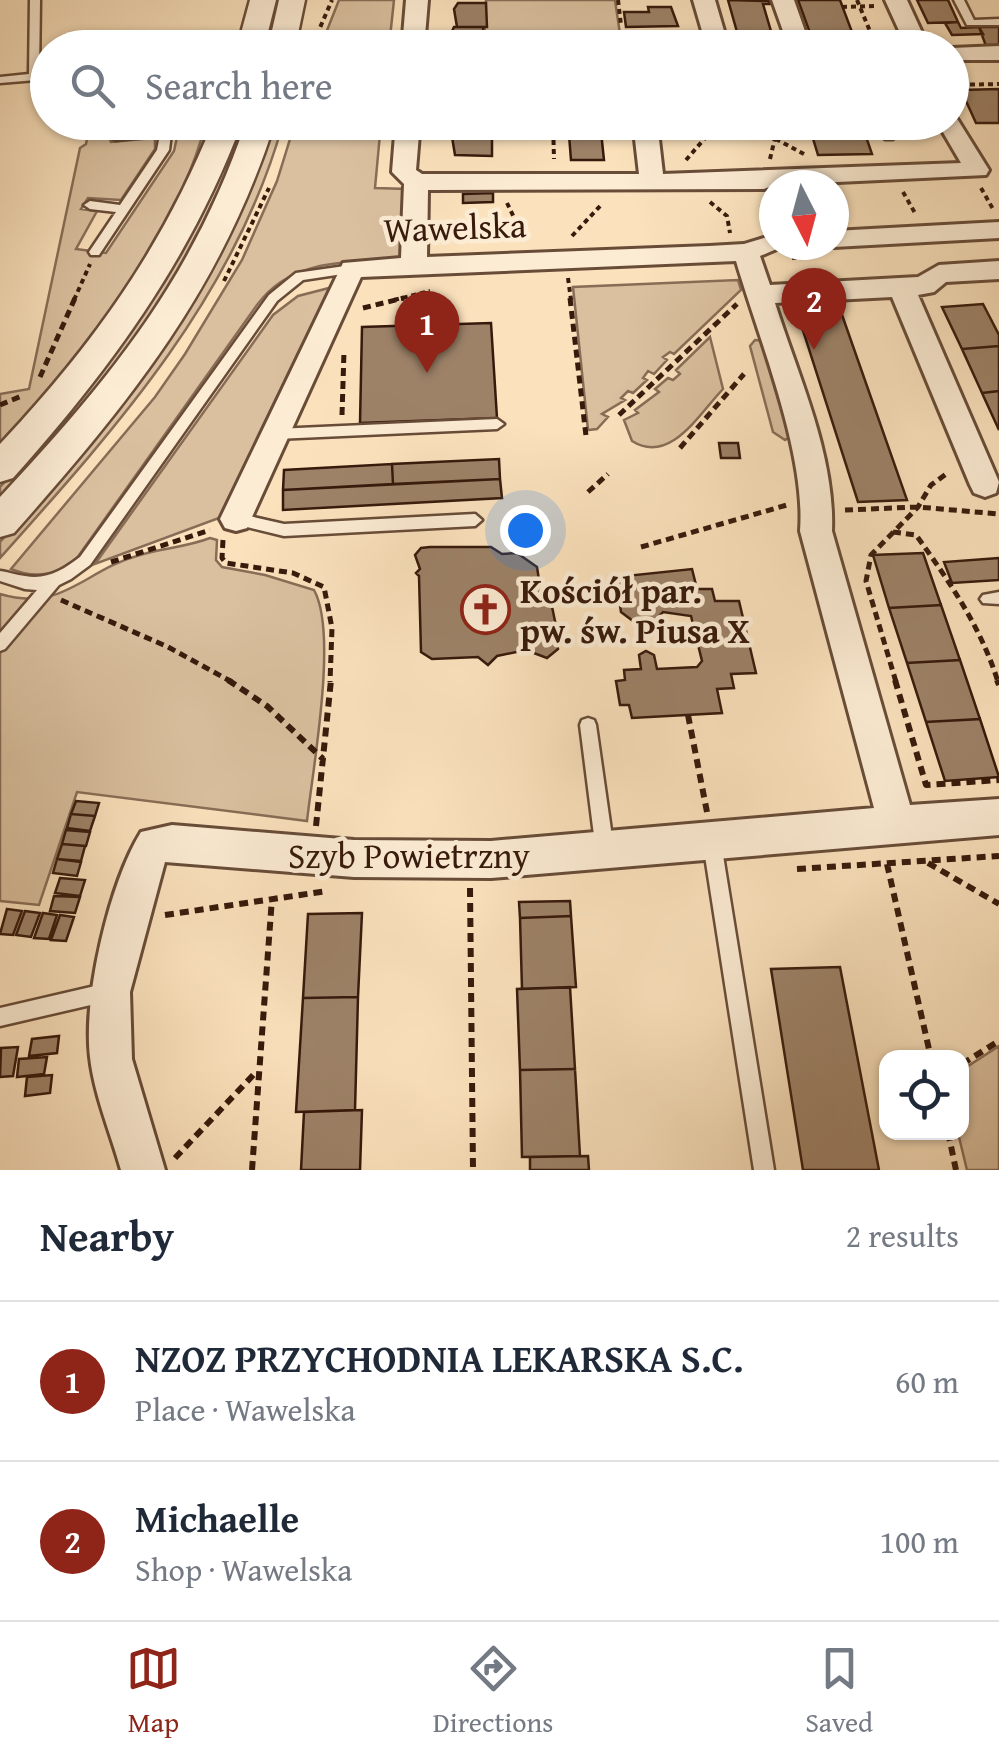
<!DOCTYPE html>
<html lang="en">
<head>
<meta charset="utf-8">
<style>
	body { margin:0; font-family:"Gentium Book Plus",serif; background:#f6f6f7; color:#1f2937 }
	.controls { position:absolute; right:30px; bottom:30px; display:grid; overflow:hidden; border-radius:20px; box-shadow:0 2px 8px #0004 }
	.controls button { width:90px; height:90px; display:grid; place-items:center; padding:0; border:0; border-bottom:2px solid #e0e1e3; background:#fff; color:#1f2937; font:50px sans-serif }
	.compass { position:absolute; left:759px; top:170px; width:90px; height:90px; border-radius:50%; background:#fff; box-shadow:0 2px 8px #0004; rotate:174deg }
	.you { position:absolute; left:525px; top:530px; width:35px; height:35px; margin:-25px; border:8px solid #fff; border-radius:50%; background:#1a73e8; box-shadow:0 0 0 15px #1a73e833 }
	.badge { display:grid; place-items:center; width:65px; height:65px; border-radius:50%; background:#8f2418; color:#fff; font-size:32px; font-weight:700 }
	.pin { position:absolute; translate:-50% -82px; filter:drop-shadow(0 2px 5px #0008) }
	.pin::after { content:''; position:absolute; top:52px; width:35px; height:30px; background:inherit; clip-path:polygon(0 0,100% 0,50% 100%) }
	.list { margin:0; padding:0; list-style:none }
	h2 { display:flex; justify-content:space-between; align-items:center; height:130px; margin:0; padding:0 40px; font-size:42px }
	h2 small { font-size:32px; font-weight:400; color:#747a83 }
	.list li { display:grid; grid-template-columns:65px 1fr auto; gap:30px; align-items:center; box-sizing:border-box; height:160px; padding:0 40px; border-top:2px solid #e0e1e3 }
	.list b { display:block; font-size:38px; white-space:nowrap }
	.list p { margin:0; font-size:32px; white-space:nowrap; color:#747a83 }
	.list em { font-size:32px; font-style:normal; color:#747a83 }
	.icon { flex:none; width:55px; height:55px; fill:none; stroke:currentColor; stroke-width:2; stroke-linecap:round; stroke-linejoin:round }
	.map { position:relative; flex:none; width:999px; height:1170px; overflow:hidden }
	.search { position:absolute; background:#fff; box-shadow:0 2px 8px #0004; left:30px; right:30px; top:30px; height:110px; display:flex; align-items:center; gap:25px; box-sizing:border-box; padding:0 35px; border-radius:55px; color:#747a83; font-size:38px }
	.sheet { height:450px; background:#fff }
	nav { display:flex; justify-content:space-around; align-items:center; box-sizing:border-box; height:140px; border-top:2px solid #e0e1e3; background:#fff; font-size:28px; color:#747a83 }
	nav a { display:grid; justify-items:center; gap:5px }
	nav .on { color:#8f2418 }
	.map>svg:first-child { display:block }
</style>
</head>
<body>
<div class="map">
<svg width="999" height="1170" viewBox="0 0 999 1170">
	<rect width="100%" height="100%" fill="#fbe2bd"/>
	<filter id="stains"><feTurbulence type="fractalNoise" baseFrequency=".002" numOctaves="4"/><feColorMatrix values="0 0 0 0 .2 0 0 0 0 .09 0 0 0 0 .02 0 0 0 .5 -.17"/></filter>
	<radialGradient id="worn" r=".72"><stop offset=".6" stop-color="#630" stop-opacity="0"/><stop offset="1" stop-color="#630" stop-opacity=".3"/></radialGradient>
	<!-- green -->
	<path fill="#dac09f" stroke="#886d56" stroke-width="2.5" d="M 339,0 L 394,0 L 389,47 L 322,43 Z
		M 486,0 L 615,0 L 621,41 L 599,37 L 562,38 L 562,47 L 484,47 Z
		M 125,123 L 160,124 L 108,134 L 111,142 L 155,138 L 155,149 L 121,200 L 88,198 L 81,209 L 97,211 L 76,249 L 106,253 L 174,151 L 180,123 L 206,123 C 172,249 80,355 0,455 L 0,394 L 29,389 L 80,148 L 86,144 L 89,129 Z
		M 239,123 L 251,123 L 172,296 L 0,507 L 0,487 C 100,378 195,266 239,123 Z
		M 272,123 L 283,123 C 235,296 117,427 0,558 L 0,542 C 114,411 220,292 272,123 Z
		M 295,123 L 381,123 L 375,188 L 408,189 L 405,261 C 350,263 293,256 257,305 L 77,558 C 57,576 35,579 11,569 L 155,397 L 185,354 L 242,260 L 277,181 Z
		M 738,280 L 741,290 L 674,354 L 670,352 L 663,357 L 667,360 L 654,374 L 648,371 L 643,378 L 647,380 L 633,393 L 628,391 L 621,398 L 625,400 L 602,414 L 608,417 L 597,429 L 588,430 L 573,287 Z
		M 333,287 L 219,518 L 95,564 L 273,315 L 298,296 Z
		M 710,337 L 723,389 C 699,414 670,465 632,441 L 624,420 L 638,413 L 635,410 L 659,392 L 655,389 L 668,378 L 673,380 L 680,374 L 676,370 Z
		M 755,340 L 765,341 L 793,435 L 785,440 L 773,432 L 750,346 Z
		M 210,538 L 217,540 L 216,560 L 222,567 L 265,575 L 314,590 C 338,633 313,767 307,821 L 77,792 L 39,905 L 0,901 L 0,594 C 63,613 84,570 140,555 C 163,548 187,547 210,538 Z
		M 999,1046 L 999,1170 L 967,1170 L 958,1133 L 962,1132 L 962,1070 Z"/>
	<!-- building -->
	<path fill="#9d8268" stroke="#371a0c" stroke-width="2.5" d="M 728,0 L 769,1 L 770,4 L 763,4 L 773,38 L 739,39 Z
		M 798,0 L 840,0 L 852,32 L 810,33 Z
		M 917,0 L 948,0 L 958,22 L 928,23 Z
		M 458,3 L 486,3 L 487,27 L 457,27 L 454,9 Z
		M 648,7 L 671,7 L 678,26 L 626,27 L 624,12 L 649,12 Z
		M 958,22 L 961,28 L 979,27 L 983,34 L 952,35 L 945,23 Z
		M 454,27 L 483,27 L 484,48 L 453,48 L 454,38 L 449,38 Z
		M 979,27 L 999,27 L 999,45 L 986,46 Z
		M 999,89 L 999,123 L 976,123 L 961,90 Z
		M 568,122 L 600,122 L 604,160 L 571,160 Z
		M 808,122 L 861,122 L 872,154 L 818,155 Z
		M 456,125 L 492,125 L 492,156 L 455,155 L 452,137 L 456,137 Z
		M 493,193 L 493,202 L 463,203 L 463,194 Z
		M 983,304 L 999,335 L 999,346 L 962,349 L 942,307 Z
		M 841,312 L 907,500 L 858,502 L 798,315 Z
		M 491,323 L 497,418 L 360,423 L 362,327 Z
		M 999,346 L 999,391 L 982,393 L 962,349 Z
		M 999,391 L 999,430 L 982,393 Z
		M 719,443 L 738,443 L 740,458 L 721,458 Z
		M 499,459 L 500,479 L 393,484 L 392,464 Z
		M 392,464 L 393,484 L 283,490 L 284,470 Z
		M 500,479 L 502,498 L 283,510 L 283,490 Z
		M 430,547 L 491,547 L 502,554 L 517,553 L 537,567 L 539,580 L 548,587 L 556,626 L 548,634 L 556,640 L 558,649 L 547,658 L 526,650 L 497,656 L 488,665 L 478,657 L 432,659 L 421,652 L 419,576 L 416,573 L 420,569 L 415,555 L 421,548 Z
		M 923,553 L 941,605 L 889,608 L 873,555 Z
		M 999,558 L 999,580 L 952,583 L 944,562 Z
		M 692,569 L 697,589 L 712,589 L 715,601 L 739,601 L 756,673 L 731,674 L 734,688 L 717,689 L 722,713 L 632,718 L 629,705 L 620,705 L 616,681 L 625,680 L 624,670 L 641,669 L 639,655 L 646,651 L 654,655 L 657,669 L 697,667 L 702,661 L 691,616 L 663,612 L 645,630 L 621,612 L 616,577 Z
		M 941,605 L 960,660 L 907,663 L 889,608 Z
		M 960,660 L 980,719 L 926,722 L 907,663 Z
		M 980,719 L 999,777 L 945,781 L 926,722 Z
		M 76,801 L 99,803 L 95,816 L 71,814 Z
		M 71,814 L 95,816 L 90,831 L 67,828 Z
		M 66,830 L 90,832 L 86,846 L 62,844 Z
		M 62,844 L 85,846 L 81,861 L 57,859 Z
		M 57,859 L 81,862 L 77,876 L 53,873 Z
		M 60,878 L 85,880 L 80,896 L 55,893 Z
		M 54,896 L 80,897 L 75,913 L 50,911 Z
		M 570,901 L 571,916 L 520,918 L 519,902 Z
		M 7,909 L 22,911 L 13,935 L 0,934 Z
		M 25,911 L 40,913 L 31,937 L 16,935 Z
		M 43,913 L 57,915 L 49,939 L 34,938 Z
		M 362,913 L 358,997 L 303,998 L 308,914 Z
		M 60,915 L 74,917 L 66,941 L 51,940 Z
		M 571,916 L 576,987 L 522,989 L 520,918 Z
		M 840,967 L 879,1170 L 803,1170 L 771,969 Z
		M 570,987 L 575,1069 L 520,1070 L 517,989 Z
		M 358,997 L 355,1110 L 296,1112 L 303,998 Z
		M 59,1036 L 57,1053 L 29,1056 L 32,1039 Z
		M 18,1047 L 13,1076 L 0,1077 L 1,1048 Z
		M 47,1057 L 44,1074 L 17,1077 L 19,1059 Z
		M 575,1069 L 580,1156 L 522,1157 L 520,1070 Z
		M 52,1075 L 50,1093 L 25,1096 L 27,1077 Z
		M 362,1110 L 360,1170 L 301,1170 L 304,1112 Z
		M 588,1156 L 589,1170 L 530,1170 L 530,1157 Z"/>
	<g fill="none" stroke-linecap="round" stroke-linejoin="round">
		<defs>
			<path id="service" d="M 30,0 L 40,0 L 39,74 L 48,73 L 48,79 L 0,83 L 0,77 L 29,74 Z
				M 954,0 L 964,0 L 974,20 L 999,19 L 999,25 L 967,25 Z
				M 163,122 L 173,122 L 174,131 L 171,134 L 169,150 L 99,255 L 91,255 L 89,252 L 116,212 L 90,209 L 84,205 L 90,201 L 120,205 L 157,150 L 160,135 L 116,140 L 111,137 L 116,134 L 161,129 Z
				M 879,122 L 890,122 L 894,137 L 893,139 L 885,139 Z
				M 352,265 L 358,269 L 356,272 L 303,280 L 277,301 L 90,565 L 71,579 L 59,585 L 5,649 L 0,651 L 0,633 L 37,590 L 25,589 L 0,581 L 0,571 C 8,572 16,575 25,576 C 47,580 63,570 80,557 L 269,295 L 296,273 Z
				M 497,419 L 504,424 L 497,429 L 276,439 L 269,434 L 276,429 Z
				M 236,513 L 284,524 L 475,514 L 482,520 L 475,526 L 284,536 L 231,523 L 229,519 Z
				M 999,592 L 999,604 L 983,603 L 980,599 L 983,595 Z
				M 588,718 L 594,720 L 596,725 L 614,851 L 611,857 L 605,859 L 599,857 L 596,851 L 580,725 L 582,720 Z
				M 712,835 L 718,837 L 721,843 L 774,1170 L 754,1170 L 703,843 L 706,837 Z
				M 108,983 L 115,985 L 117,992 L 115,999 L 108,1001 L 0,1026 L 0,1008 Z"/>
			<path id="minor" d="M 406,0 L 428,0 L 424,48 L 402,48 Z
				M 693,0 L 715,0 L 729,48 L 707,48 Z
				M 772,0 L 794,0 L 811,48 L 789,48 Z
				M 885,0 L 907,0 L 929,48 L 907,48 Z
				M 633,34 L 641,36 L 645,48 L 623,48 L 625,36 Z
				M 999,46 L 999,60 L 952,60 L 952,48 Z
				M 952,116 L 956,117 L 989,170 L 986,175 L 774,185 L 764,189 L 428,190 L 427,257 L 709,246 L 744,244 L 774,235 L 774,245 L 786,245 L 760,256 L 770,285 L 918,277 L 939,265 L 999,261 L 999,279 L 946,282 L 934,292 L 918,295 L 999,482 L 996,493 L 985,497 L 974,493 L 970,485 L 892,297 L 775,303 C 798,376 835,454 832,531 L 910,805 L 999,799 L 999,835 L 491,878 L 354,877 L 165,862 L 130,992 L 132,1059 L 165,1170 L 121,1170 C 111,1134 94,1094 90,1057 C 83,997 109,884 141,832 L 172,825 L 354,840 L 491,841 L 874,808 L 800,531 C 806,453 759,339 736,261 L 361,277 L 247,528 L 236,531 L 225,528 L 220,519 L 343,263 L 401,258 L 404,184 L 392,172 L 396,122 L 420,122 L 416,170 L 422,174 L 639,174 L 633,122 L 657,122 L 663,174 L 961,163 L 937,122 L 952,122 Z
				M 999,222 L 999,238 L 834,247 L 825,245 L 834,245 L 834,231 Z"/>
			<path id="tertiary" d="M 250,0 L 276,0 L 264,48 L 237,48 Z
				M 279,0 L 305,0 L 295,48 L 268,48 Z
				M 213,122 L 242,122 C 191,259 110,370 13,478 L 0,482 L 0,444 C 93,345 162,249 213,122 Z
				M 246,122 L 275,122 C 221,291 129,403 14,533 L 0,537 L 0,497 C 111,378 193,278 246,122 Z"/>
		</defs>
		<!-- service casing -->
		<use href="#service" stroke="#684c38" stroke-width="5"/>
		<!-- minor casing -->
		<use href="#minor" stroke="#684c38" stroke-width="6"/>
		<!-- tertiary casing -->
		<use href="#tertiary" stroke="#684c38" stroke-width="5"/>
		<!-- path-far2 -->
		<path stroke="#371a0c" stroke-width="4" stroke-dasharray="5 4" stroke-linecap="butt" d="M 618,0 L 621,25
			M 857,0 L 877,48
			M 842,7 L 876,6
			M 327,48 L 312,46 L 332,0
			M 952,85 L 999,84
			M 553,122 L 554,159
			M 744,122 L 804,154
			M 904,136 L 928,135
			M 770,159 L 775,138 L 785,122
			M 686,160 L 719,122
			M 981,188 L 993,209
			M 903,192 L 915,213
			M 710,202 L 727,216 L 730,233
			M 507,203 L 524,238
			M 572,236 L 602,204
			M 792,258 L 816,256
			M 568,278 L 571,300
			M 224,281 L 269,188
			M 426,291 L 426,300
			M 74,300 L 90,264
			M 394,300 L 430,291"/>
		<!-- path-far1 -->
		<path stroke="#371a0c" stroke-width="5" stroke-dasharray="8 5" stroke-linecap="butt" d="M 426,298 L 426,325
			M 570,298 L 586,436
			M 363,308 L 404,298
			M 40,377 L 75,298
			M 0,405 L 24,395
			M 342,415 L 344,351
			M 619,415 L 737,304
			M 680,448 L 744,374
			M 588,492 L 608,474
			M 845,510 L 918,507 L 999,514
			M 893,532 L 916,535 C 949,581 981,627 998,682
			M 223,540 L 222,558 L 226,563 L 293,573 L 324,587 L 332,628 L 330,682
			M 641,547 L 787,505
			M 111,562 L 210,530
			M 61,600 L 168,647 L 232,682
			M 896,682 L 866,581 L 871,555 L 918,507 L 931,485 L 949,472"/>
		<!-- path -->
		<path stroke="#371a0c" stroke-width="6" stroke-dasharray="9 6" stroke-linecap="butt" d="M 228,680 L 267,706 L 323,759
			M 895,680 L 926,785 L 999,780
			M 997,680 L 999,685
			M 688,715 L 707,812
			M 316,826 L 331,680
			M 928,863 L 999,904
			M 887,864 L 931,1058
			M 797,869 L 999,856
			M 470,888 L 473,1170
			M 165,915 L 327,891
			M 962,1064 L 999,1041
			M 948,1132 L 956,1170
			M 175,1158 L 257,1071
			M 252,1170 L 272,898"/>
		<!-- service -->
		<use href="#service" fill="#fcecd4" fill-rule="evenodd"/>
		<!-- minor -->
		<use href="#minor" fill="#fcecd4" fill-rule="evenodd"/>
		<!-- tertiary -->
		<use href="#tertiary" fill="#fcecd4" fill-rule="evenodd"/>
	</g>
	<!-- icons -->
	<defs>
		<symbol id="church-ring" viewBox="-11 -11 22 22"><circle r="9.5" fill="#fcecd4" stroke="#8f2418" stroke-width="1.5"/><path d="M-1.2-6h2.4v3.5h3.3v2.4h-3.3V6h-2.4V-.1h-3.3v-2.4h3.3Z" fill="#8f2418"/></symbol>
	</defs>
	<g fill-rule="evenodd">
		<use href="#church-ring" x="458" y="582" width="55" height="55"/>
	</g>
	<g text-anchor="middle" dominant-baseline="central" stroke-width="9" stroke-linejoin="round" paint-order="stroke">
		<!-- street labels -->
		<g font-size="35" fill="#371a0c" stroke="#fcecd4">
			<text transform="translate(455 227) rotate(-2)">Wawelska</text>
			<text x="409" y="855">Szyb Powietrzny</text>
		</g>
		<!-- poi labels -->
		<g font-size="35" font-weight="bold" fill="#371a0c" stroke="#fcecd4" text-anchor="start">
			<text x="520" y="590">Kościół par.<tspan x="520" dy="40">pw. św. Piusa X</tspan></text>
		</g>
	</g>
	<rect width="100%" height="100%" filter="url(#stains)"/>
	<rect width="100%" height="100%" fill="url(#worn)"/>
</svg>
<div class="controls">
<button><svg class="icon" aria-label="locate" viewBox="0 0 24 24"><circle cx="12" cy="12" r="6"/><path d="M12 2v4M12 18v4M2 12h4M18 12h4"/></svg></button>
</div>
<svg class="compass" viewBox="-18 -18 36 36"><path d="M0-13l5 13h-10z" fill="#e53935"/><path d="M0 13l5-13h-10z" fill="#747a83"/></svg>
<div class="you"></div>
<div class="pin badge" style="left:427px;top:373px">1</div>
<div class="pin badge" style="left:814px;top:350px">2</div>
<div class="search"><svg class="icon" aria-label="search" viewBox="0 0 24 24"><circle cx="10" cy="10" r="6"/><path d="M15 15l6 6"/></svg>Search here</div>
</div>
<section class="sheet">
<h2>Nearby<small>2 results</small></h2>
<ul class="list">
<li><span class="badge">1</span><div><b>NZOZ PRZYCHODNIA LEKARSKA S.C.</b><p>Place · Wawelska</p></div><em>60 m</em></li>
<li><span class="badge">2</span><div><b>Michaelle</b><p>Shop · Wawelska</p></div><em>100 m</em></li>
</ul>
</section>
<nav>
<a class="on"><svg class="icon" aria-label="map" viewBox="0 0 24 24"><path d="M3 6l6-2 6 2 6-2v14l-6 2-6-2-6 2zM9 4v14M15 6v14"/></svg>Map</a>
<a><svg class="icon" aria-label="directions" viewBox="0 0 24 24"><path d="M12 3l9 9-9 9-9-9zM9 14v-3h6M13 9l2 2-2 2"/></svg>Directions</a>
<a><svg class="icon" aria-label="saved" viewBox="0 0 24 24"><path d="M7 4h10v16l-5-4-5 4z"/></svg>Saved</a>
</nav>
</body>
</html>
